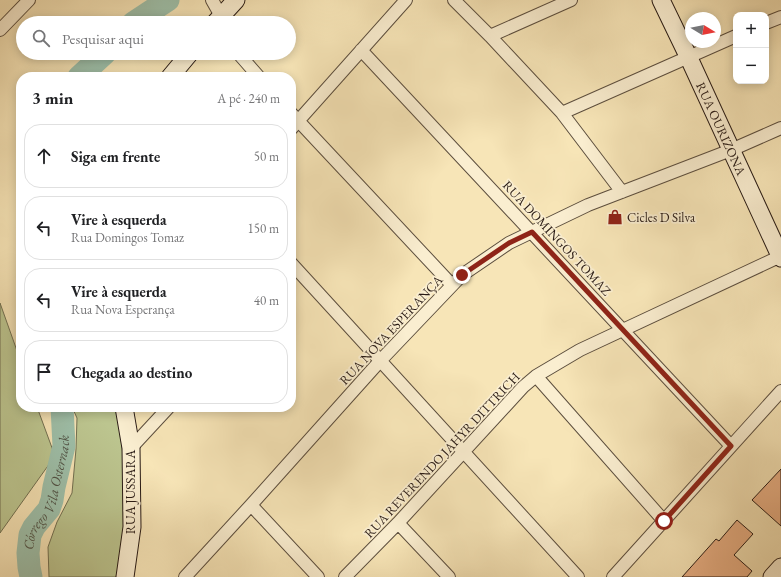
<!DOCTYPE html>
<html lang="pt">
<head>
<meta charset="utf-8">
<style>
	body { margin:0; font-family:"EB Garamond",serif; background:#f6f6f6; color:#202124 }
	.controls { position:absolute; right:12px; top:12px; display:grid; overflow:hidden; border-radius:8px; box-shadow:0 2px 10px #0003 }
	.controls button { width:36px; height:36px; display:grid; place-items:center; padding:0; border:0; border-bottom:1px solid #e0e0e0; background:#fff; color:#202124; font:20px sans-serif }
	.compass { position:absolute; left:685px; top:12px; width:36px; height:36px; border-radius:50%; background:#fff; box-shadow:0 2px 10px #0003; rotate:100deg }
	.stop { position:absolute; width:12px; height:12px; margin:-9px; border:3px solid #8f2418; border-radius:50%; background:#fff }
	.stop.end { background:#8f2418; border-color:#fff; box-shadow:0 1px 4px #0008 }
	.list { margin:0; padding:0; list-style:none }
	h2 { display:flex; justify-content:space-between; align-items:center; height:52px; margin:0; padding:0 16px; font-size:17px }
	h2 small { font-size:13px; font-weight:400; color:#757577 }
	.list li { display:grid; grid-template-columns:26px 1fr auto; gap:12px; align-items:center; box-sizing:border-box; height:64px; margin:0 8px 8px; padding:0 8px; border:1px solid #e0e0e0; border-radius:16px }
	.list b { display:block; font-size:15px; white-space:nowrap }
	.list p { margin:0; font-size:13px; white-space:nowrap; color:#757577 }
	.list em { font-size:13px; font-style:normal; color:#757577 }
	.icon { flex:none; width:22px; height:22px; fill:none; stroke:currentColor; stroke-width:2; stroke-linecap:round; stroke-linejoin:round }
	.map { position:relative; flex:none; width:781px; height:577px; overflow:hidden }
	.search { position:absolute; background:#fff; box-shadow:0 2px 10px #0003; left:16px; top:16px; width:280px; height:44px; display:flex; align-items:center; gap:10px; box-sizing:border-box; padding:0 14px; border-radius:22px; color:#757577; font-size:15px }
	.panel { position:absolute; background:#fff; box-shadow:0 2px 10px #0003; left:16px; top:72px; width:280px; height:340px; border-radius:16px }
	.map>svg:first-child { display:block }
</style>
</head>
<body>
<div class="map">
<svg width="781" height="577" viewBox="0 0 781 577">
	<rect width="100%" height="100%" fill="#f7e5b7"/>
	<filter id="stains"><feTurbulence type="fractalNoise" baseFrequency=".005" numOctaves="4"/><feColorMatrix values="0 0 0 0 .2 0 0 0 0 .09 0 0 0 0 .02 0 0 0 .5 -.17"/></filter>
	<radialGradient id="worn" r=".72"><stop offset=".6" stop-color="#630" stop-opacity="0"/><stop offset="1" stop-color="#630" stop-opacity=".3"/></radialGradient>
	<!-- green -->
	<path fill="#bcc58f" stroke="#727052" d="M 0,303 L 21,362 L 21,407 L 37,407 L 55,456 L 0,533 Z
		M 72,407 L 117,407 L 124,463 L 125,540 L 116,577 L 49,577 L 48,547 L 57,522 L 72,493 L 76,449 L 77,418 Z"/>
	<g fill="none" stroke-linecap="round" stroke-linejoin="round">
		<!-- river -->
		<g stroke="#9ec0aa" stroke-width="23">
			<path d="M 133,23 L 168,0"/>
			<path d="M 79,77 L 105,53"/>
			<path id="s1" d="M 31,577 L 29,567 L 28,553 L 30,535 L 34,527 L 49,509 L 52,500 L 54,487 L 64,446 L 62,407"/>
		</g>
	</g>
	<!-- building -->
	<path fill="#e9b085" stroke="#291b15" d="M 781,469 L 781,526 L 752,500 Z
		M 737,520 L 753,534 L 734,555 L 752,571 L 747,577 L 682,577 L 716,539 L 719,541 Z"/>
	<g fill="none" stroke-linecap="round" stroke-linejoin="round">
		<defs>
			<path id="street" d="M 212,0 L 221,16
				M 454,0 L 490,36 L 562,113 L 622,192
				M 766,23 L 781,17
				M 0,30 L 29,0
				M 490,36 L 571,0
				M 361,50 L 731,446
				M 238,53 L 259,77
				M 291,113 L 452,285
				M 562,113 L 736,36
				M 291,129 L 406,0
				M 291,263 L 578,577
				M 536,376 L 664,521
				M 131,448 L 169,407
				M 251,505 L 318,577
				M 398,523 L 449,577
				M 185,577 L 251,505 L 380,361 L 462,275 L 509,243 L 588,205 L 731,150 L 781,128
				M 345,577 L 398,523 L 523,387 L 536,376 L 580,350 L 781,256
				M 613,577 L 781,391"/>
			<g id="secondary">
				<path id="s2" d="M 661,0 L 688,56 L 781,258"/>
				<path d="M 215,23 L 236,0"/>
				<path d="M 170,77 L 190,53"/>
				<path d="M 124,407 L 131,448 L 132,527 L 125,577"/>
				<path d="M 772,577 L 781,567"/>
			</g>
		</defs>
		<!-- street casing -->
		<use href="#street" stroke="#5c4e3e" stroke-width="14"/>
		<!-- secondary casing -->
		<use href="#secondary" stroke="#291b15" stroke-width="19"/>
		<!-- street -->
		<use href="#street" stroke="#faeed0" stroke-width="12"/>
		<!-- secondary -->
		<use href="#secondary" stroke="#faeed0" stroke-width="17"/>
	</g>
	<g fill="none" stroke-linecap="round" stroke-linejoin="round">
		<!-- route -->
		<path stroke="#8f2418" stroke-width="5" d="M 462,275 L 509,243 L 532,232 L 731,446 L 664,521"/>
	</g>
	<!-- icons -->
	<defs>
		<symbol id="shop-bare" viewBox="-9 -9 18 18"><path d="M-5-2.5h2.3a2.7 3.5 0 0 1 5.4 0H5L5.5 6h-11ZM-1.5-2.5h3a1.5 2.3 0 0 0-3 0Z" fill="#8f2418" stroke="#faeed0" stroke-width="2.5" paint-order="stroke"/></symbol>
	</defs>
	<g fill-rule="evenodd">
		<use href="#shop-bare" x="604" y="206" width="22" height="22"/>
	</g>
	<g text-anchor="middle" dominant-baseline="central" stroke-width="3.5" stroke-linejoin="round" paint-order="stroke">
		<!-- street labels -->
		<g font-size="13" fill="#291b15" stroke="#faeed0">
			<text stroke="none"><textPath href="#s2" startOffset="142">RUA OURIZONA</textPath></text>
			<text transform="translate(557 238) rotate(47)">RUA DOMINGOS TOMAZ</text>
			<text transform="translate(391 330) rotate(-47)">RUA NOVA ESPERANÇA</text>
			<text transform="translate(442 455) rotate(-47)">RUA REVERENDO JAHYR DITTRICH</text>
			<text transform="translate(130 492) rotate(-90)">RUA JUSSARA</text>
		</g>
		<!-- poi labels -->
		<g font-size="13" fill="#291b15" stroke="#faeed0" text-anchor="start">
			<text x="627" y="217">Cicles D Silva</text>
		</g>
		<!-- water labels -->
		<g font-size="14" font-style="italic" fill="#525549" stroke="#faeed0">
			<text stroke="none"><textPath href="#s1" startOffset="89">Córrego Vila Osternack</textPath></text>
		</g>
	</g>
	<rect width="100%" height="100%" filter="url(#stains)"/>
	<rect width="100%" height="100%" fill="url(#worn)"/>
</svg>
<div class="controls">
<button>+</button>
<button>−</button>
</div>
<svg class="compass" viewBox="-18 -18 36 36"><path d="M0-13l5 13h-10z" fill="#e53935"/><path d="M0 13l5-13h-10z" fill="#757577"/></svg>
<div class="stop" style="left:664px;top:521px"></div>
<div class="stop end" style="left:462px;top:275px"></div>
<div class="search"><svg class="icon" aria-label="search" viewBox="0 0 24 24"><circle cx="10" cy="10" r="6"/><path d="M15 15l6 6"/></svg>Pesquisar aqui</div>
<section class="panel">
<h2>3 min<small>A pé · 240 m</small></h2>
<ul class="list">
<li><svg class="icon" aria-label="ahead" viewBox="0 0 24 24"><path d="M12 20V5M6 11l6-6 6 6"/></svg><div><b>Siga em frente</b></div><em>50 m</em></li>
<li><svg class="icon" aria-label="left" viewBox="0 0 24 24"><path d="M17 20v-9H6M10 6l-5 5 5 5"/></svg><div><b>Vire à esquerda</b><p>Rua Domingos Tomaz</p></div><em>150 m</em></li>
<li><svg class="icon" aria-label="left" viewBox="0 0 24 24"><path d="M17 20v-9H6M10 6l-5 5 5 5"/></svg><div><b>Vire à esquerda</b><p>Rua Nova Esperança</p></div><em>40 m</em></li>
<li><svg class="icon" aria-label="arrive" viewBox="0 0 24 24"><path d="M6 21V4h12l-3 4 3 4H6"/></svg><div><b>Chegada ao destino</b></div></li>
</ul>
</section>
</div>
</body>
</html>
